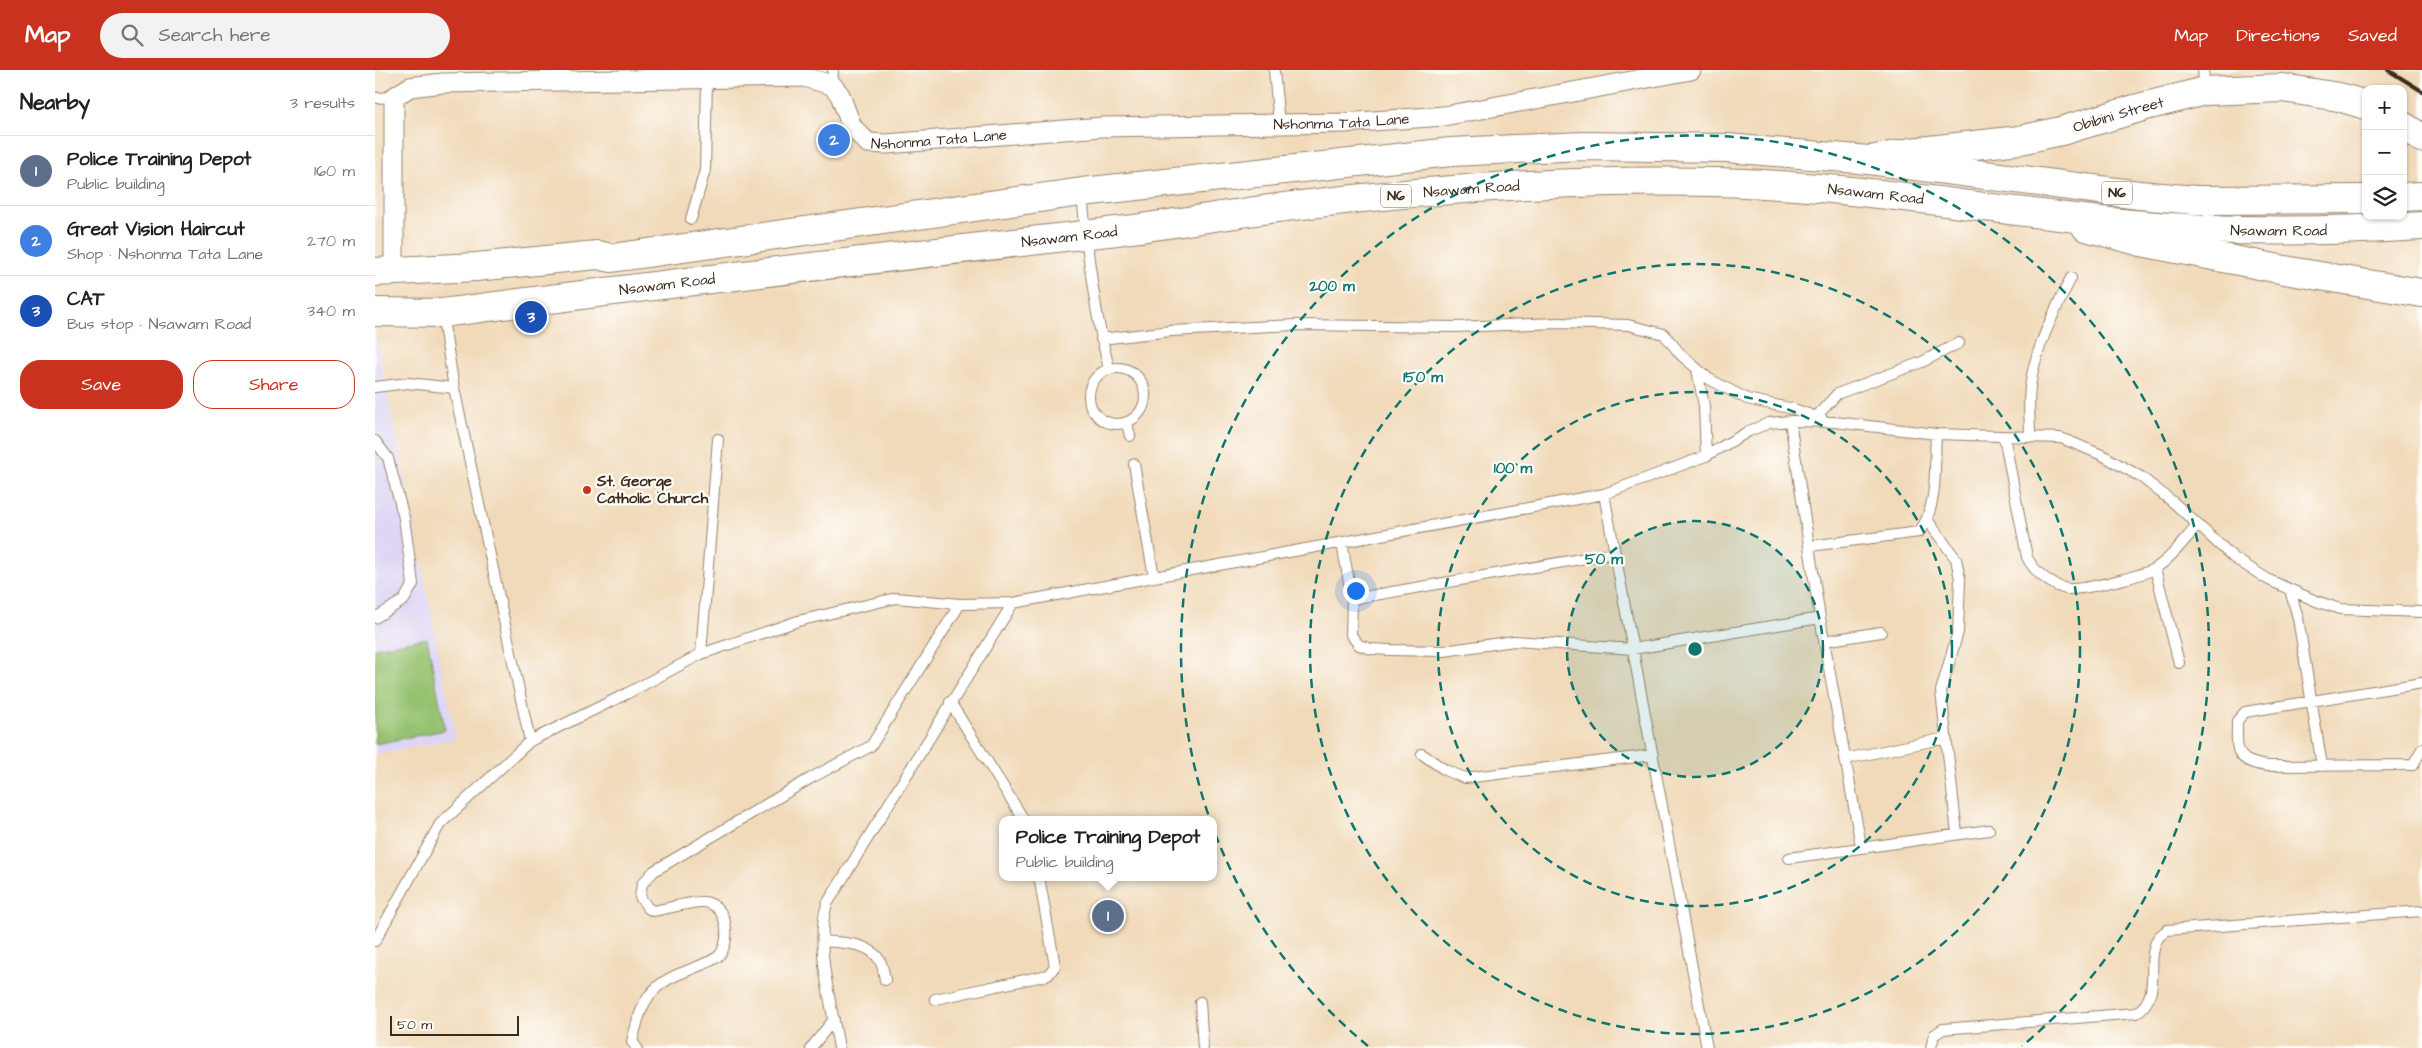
<!DOCTYPE html>
<html lang="en">
<head>
<meta charset="utf-8">
<style>
	body { margin:0; font-family:"Architects Daughter",sans-serif; background:#f2f2f2; color:#202124 }
	.controls { position:absolute; right:15px; top:15px; display:grid; overflow:hidden; border-radius:10px; box-shadow:0 1px 4px #0004 }
	.controls button { width:45px; height:45px; display:grid; place-items:center; padding:0; border:0; border-bottom:1px solid #e0e0e0; background:#fff; color:#202124; font:25px sans-serif }
	.scale { position:absolute; left:15px; bottom:12px; width:129px; box-sizing:border-box; padding-left:5px; border:2px solid #3b2a1e; border-top:0; font-size:14px; line-height:18px; white-space:nowrap; color:#3b2a1e; -webkit-text-stroke:4px #fdfcf7; paint-order:stroke }
	.you { position:absolute; left:980px; top:520px; width:18px; height:18px; margin:-12px; border:4px solid #fff; border-radius:50%; background:#1a73e8; box-shadow:0 0 0 8px #1a73e833 }
	.badge { display:grid; place-items:center; width:32px; height:32px; border-radius:50%; background:#c8321e; color:#fff; font-size:16px; font-weight:700 }
	.pin { position:absolute; translate:-50% -50%; border:2px solid #fff; box-shadow:0 1px 5px #0006 }
	.popup { position:absolute; left:624px; top:746px; width:218px; height:65px; box-sizing:border-box; display:grid; place-content:center; border-radius:10px; background:#fff; filter:drop-shadow(0 1px 4px #0005); font-size:16px; white-space:nowrap; color:#757577 }
	.popup b { font-size:19px; color:#202124 }
	.popup::after { content:''; position:absolute; left:50%; top:100%; margin-left:-10px; border:10px solid transparent; border-top-color:#fff }
	.list { margin:0; padding:0; list-style:none }
	h2 { display:flex; justify-content:space-between; align-items:center; height:65px; margin:0; padding:0 20px; font-size:21px }
	h2 small { font-size:16px; font-weight:400; color:#757577 }
	.list li { display:grid; grid-template-columns:32px 1fr auto; gap:15px; align-items:center; box-sizing:border-box; height:70px; padding:0 20px; border-top:1px solid #e0e0e0 }
	.list b { display:block; font-size:19px; white-space:nowrap }
	.list p { margin:0; font-size:16px; white-space:nowrap; color:#757577 }
	.list em { font-size:16px; font-style:normal; color:#757577 }
	.actions { display:flex; gap:10px; padding:15px 20px }
	.actions a { flex:1; padding:11px 0; border:1px solid #c8321e; border-radius:20px; text-align:center; font-size:18px; color:#c8321e }
	.actions .main { background:#c8321e; color:#fff }
	.icon { flex:none; width:28px; height:28px; fill:none; stroke:currentColor; stroke-width:2; stroke-linecap:round; stroke-linejoin:round }
	.map { position:relative; flex:none; width:2047px; height:978px; overflow:hidden }
	header { display:flex; align-items:center; gap:30px; box-sizing:border-box; height:70px; padding:0 25px; background:#c8321e; color:#fff }
	header strong { font-size:24px }
	nav { display:flex; gap:28px; margin-inline-start:auto; font-size:18px }
	.search { width:350px; height:45px; background:#f2f2f2; display:flex; align-items:center; gap:12px; box-sizing:border-box; padding:0 18px; border-radius:28px; color:#757577; font-size:19px }
	main { display:flex }
	aside { flex:1; background:#fff }
	.map>svg:first-child { display:block }
</style>
</head>
<body>
<header>
<strong>Map</strong>
<div class="search"><svg class="icon" aria-label="search" viewBox="0 0 24 24"><circle cx="10" cy="10" r="6"/><path d="M15 15l6 6"/></svg>Search here</div>
<nav><a>Map</a><a>Directions</a><a>Saved</a></nav>
</header>
<main>
<aside>
<h2>Nearby<small>3 results</small></h2>
<ul class="list">
<li><span class="badge" style="background:#5c6f8a">1</span><div><b>Police Training Depot</b><p>Public building</p></div><em>160 m</em></li>
<li><span class="badge" style="background:#3f7fe0">2</span><div><b>Great Vision Haircut</b><p>Shop · Nshonma Tata Lane</p></div><em>270 m</em></li>
<li><span class="badge" style="background:#1a4fb4">3</span><div><b>CAT</b><p>Bus stop · Nsawam Road</p></div><em>340 m</em></li>
</ul>
<div class="actions"><a class="main">Save</a><a>Share</a></div>
</aside>
<div class="map">
<svg width="2047" height="978" viewBox="0 0 2047 978">
	<rect width="100%" height="100%" fill="#fdfcf7"/>
	<filter id="ink" filterUnits="userSpaceOnUse"><feTurbulence type="fractalNoise" baseFrequency=".02" numOctaves="2"/><feDisplacementMap in="SourceGraphic" scale="10" xChannelSelector="R" yChannelSelector="G"/><feConvolveMatrix kernelMatrix="1 2 1 2 8 2 1 2 1" color-interpolation-filters="sRGB"/></filter>
	<filter id="wash" filterUnits="userSpaceOnUse"><feTurbulence type="fractalNoise" baseFrequency=".0096" numOctaves="4" result="noise"/><feDisplacementMap in="SourceGraphic" scale="20" xChannelSelector="R" yChannelSelector="G"/><feGaussianBlur stdDeviation="1.12" result="paint"/><feColorMatrix in="noise" values="0 0 0 0 0 0 0 0 0 0 0 0 0 0 0 0 0 1.4 0 .05"/><feComposite in="paint" operator="in"/></filter>
	<g filter="url(#wash)">
		<rect width="100%" height="100%" fill="#f1daba"/>
		<!-- built -->
		<path fill="#ded5f5" d="M 0,262 L 81,669 L 0,684 Z"/>
		<!-- park -->
		<path fill="#95c270" stroke="#687647" d="M 52,568 L 70,660 L 0,674 L 0,578 Z"/>
	</g>
	<g filter="url(#ink)">
		<g fill="none" stroke-linecap="round" stroke-linejoin="round">
			<defs>
				<path id="lane" d="M 899,0 L 904,55
					M 1828,0 L 1830,20
					M 457,15 L 458,0
					M 0,28 L 19,27
					M 707,123 C 712,181 719,242 734,298
					M 316,149 L 330,100 L 332,9
					M 67,243 L 79,318 L 155,671
					M 726,269 L 796,261 L 920,255 L 1080,257 L 1183,253 L 1253,255 L 1289,264 L 1306,285 L 1334,309 L 1372,329 L 1419,339 L 1447,349
					M714 326a28 28 0 1 1 56 0a28 28 0 1 1-56 0Z
					M 1322,299 L 1329,336 L 1331,386
					M 0,317 L 33,313 L 79,318
					M 1441,347 L 1462,324 L 1547,292 L 1584,273
					M 1415,351 L 1445,548 L 1486,776
					M 752,353 L 755,366
					M 1629,366 L 1652,487 C 1658,501 1678,517 1693,519 C 1708,520 1766,506 1779,499 C 1796,489 1810,469 1823,455
					M 1655,367 C 1655,351 1653,333 1655,317 C 1660,279 1679,242 1696,208
					M 0,371 L 13,388 L 29,448 L 38,514 L 29,530 L 0,548
					M 759,394 L 779,507
					M 1229,424 L 1332,978
					M 1553,451 L 1581,489 L 1585,509 L 1583,562 L 1566,621 L 1582,764
					M 967,473 L 977,529 L 1240,483
					M 1435,476 L 1544,462 C 1564,436 1559,396 1561,364
					M 1780,498 L 1804,593
					M 1915,520 L 1923,548 L 1947,696
					M 977,529 L 976,565 L 984,575 L 996,579 L 1015,580 L 1069,581 L 1139,571 L 1258,579 L 1445,548
					M 1449,571 L 1506,562
					M 326,584 L 343,369
					M 2047,613 L 1870,642 L 1862,651 C 1862,679 1858,691 1891,696 L 2038,695 L 2047,679
					M 575,632 L 649,750
					M 1047,684 L 1070,700 L 1090,708 L 1278,685
					M 1470,689 L 1571,668
					M 1414,788 L 1614,760
					M 0,871 L 65,754 L 155,671 L 251,624 L 326,584 L 423,551 L 521,528 L 585,534 L 638,533 L 1229,424 L 1331,386 L 1374,361 L 1394,353 L 1415,351 L 1460,352 L 1561,364 L 1686,368 L 1727,385 L 1766,407 L 1798,432 L 1859,488 L 1894,510 L 1941,531 L 1965,539 L 2047,542
					M 448,871 C 467,873 495,872 505,891 C 508,896 509,904 510,910
					M 560,929 L 673,905 L 680,896 L 664,807
					M 825,932 L 828,978
					M 262,978 L 257,972 C 266,936 271,916 309,902 C 321,897 334,893 344,886 C 357,870 353,835 329,832 C 318,831 290,839 278,841 L 273,838 L 265,827 L 267,814 L 279,801 L 436,708 L 496,676 L 585,534
					M 436,978 L 459,949
					M 464,978 C 457,935 439,876 452,834 L 638,533
					M 1556,978 L 1559,965 L 1568,959 L 1761,943 C 1789,925 1769,892 1783,868 C 1785,865 1789,863 1792,860 L 2047,841"/>
				<g id="street">
					<path id="s1" d="M 19,203 L 19,27 L 35,17 L 68,13 L 429,7 L 457,15 L 465,25 L 477,57 L 493,73 L 511,74 L 727,57 L 969,53 L 1069,46 L 1316,0"/>
				</g>
				<g id="secondary">
					<path d="M 2028,56 L 2047,68"/>
					<path id="s2" d="M 1500,89 L 1536,82 L 1645,70 L 1686,61 L 1767,37 L 1830,21 L 1908,18 L 1964,27 L 1991,35"/>
					<path d="M 1711,157 L 1766,172 L 1915,201 L 2047,223"/>
				</g>
				<g id="highway">
					<path d="M 2028,127 L 2047,126"/>
					<path d="M 0,202 L 101,197 L 222,185 L 237,188 L 707,122 L 1076,82 L 1209,76 L 1352,78 L 1494,90 L 1764,125 L 1821,130 L 1991,129"/>
					<path id="s3" d="M 0,242 L 67,243 C 291,213 517,187 742,161 C 798,154 854,144 910,137 C 1052,119 1197,109 1339,112 C 1480,115 1618,141 1757,154 C 1853,163 1951,162 2047,156"/>
				</g>
			</defs>
			<!-- lane casing -->
			<use href="#lane" stroke="#96826c" stroke-width="12"/>
			<!-- street casing -->
			<use href="#street" stroke="#96826c" stroke-width="21"/>
			<!-- secondary casing -->
			<use href="#secondary" stroke="#96826c" stroke-width="30"/>
			<!-- highway casing -->
			<use href="#highway" stroke="#96826c" stroke-width="30"/>
			<!-- lane -->
			<use href="#lane" stroke="#fff" stroke-width="10"/>
			<!-- street -->
			<use href="#street" stroke="#fff" stroke-width="19"/>
			<!-- secondary -->
			<use href="#secondary" stroke="#fff" stroke-width="28"/>
			<!-- highway -->
			<use href="#highway" stroke="#fff" stroke-width="28"/>
			<!-- rail -->
			<path stroke="#3b2a1e" stroke-width="4" d="M 2013,0 L 2047,21"/>
		</g>
	</g>
	<!-- distance rings -->
	<circle cx="1320" cy="579" r="128" fill="#0f766e" fill-opacity=".12"/>
	<g fill="none" stroke="#0f766e" stroke-width="2.5" stroke-dasharray="9 6">
		<circle cx="1320" cy="579" r="128"/>
		<circle cx="1320" cy="579" r="257"/>
		<circle cx="1320" cy="579" r="385"/>
		<path d="M993 976A514 514 0 1 1 1647 976"/>
	</g>
	<!-- markers -->
	<circle fill="#c8321e" stroke="#fdfcf7" stroke-width="2" cx="212" cy="420" r="5"/>
	<g text-anchor="middle" dominant-baseline="central" stroke-width="4.5" stroke-linejoin="round" paint-order="stroke">
		<!-- shield labels -->
		<g fill="#fdfcf7" stroke="#75695f" stroke-width="1">
			<rect x="1727" y="111.5" width="30" height="23" rx="4"/>
			<rect x="1006" y="114.5" width="30" height="23" rx="4"/>
		</g>
		<g font-size="14" font-weight="bold" fill="#3b2a1e">
			<text x="1742" y="123">N6</text>
			<text x="1021" y="126">N6</text>
		</g>
		<!-- street labels -->
		<g font-size="15" fill="#3b2a1e" stroke="#fdfcf7">
			<text stroke="none"><textPath href="#s2" startOffset="248">Obibini Street</textPath></text>
			<text stroke="none"><textPath href="#s1" startOffset="1162">Nshonma Tata Lane</textPath></text>
			<text stroke="none"><textPath href="#s1" startOffset="759">Nshonma Tata Lane</textPath></text>
			<text stroke="none"><textPath href="#s3" startOffset="1104">Nsawam Road</textPath></text>
			<text stroke="none"><textPath href="#s3" startOffset="1509">Nsawam Road</textPath></text>
			<text stroke="none"><textPath href="#s3" startOffset="1914">Nsawam Road</textPath></text>
			<text stroke="none"><textPath href="#s3" startOffset="699">Nsawam Road</textPath></text>
			<text stroke="none"><textPath href="#s3" startOffset="294">Nsawam Road</textPath></text>
		</g>
		<!-- poi labels -->
		<g font-size="15" font-weight="bold" fill="#3b2a1e" stroke="#fdfcf7" text-anchor="start">
			<text x="222" y="411">St. George<tspan x="222" dy="17">Catholic Church</tspan></text>
		</g>
	</g>
	<circle cx="1320" cy="579" r="8" fill="#0f766e" stroke="#fdfcf7" stroke-width="2.5"/>
	<g font-size="15" text-anchor="middle" font-weight="bold" fill="#0f766e" stroke="#fdfcf7" stroke-width="4.5" stroke-linejoin="round" paint-order="stroke">
		<text x="957" y="221">200 m</text>
		<text x="1048" y="312">150 m</text>
		<text x="1138" y="403">100 m</text>
		<text x="1229" y="494">50 m</text>
	</g>
</svg>
<div class="controls">
<button>+</button>
<button>−</button>
<button><svg class="icon" aria-label="layers" viewBox="0 0 24 24"><path d="M12 4l9 5-9 5-9-5zM3 14l9 5 9-5"/></svg></button>
</div>
<div class="scale">50 m</div>
<div class="you"></div>
<div class="pin badge" style="left:733px;top:846px;background:#5c6f8a">1</div>
<div class="popup"><b>Police Training Depot</b>Public building</div>
<div class="pin badge" style="left:459px;top:70px;background:#3f7fe0">2</div>
<div class="pin badge" style="left:156px;top:247px;background:#1a4fb4">3</div>
</div>
</main>
</body>
</html>
